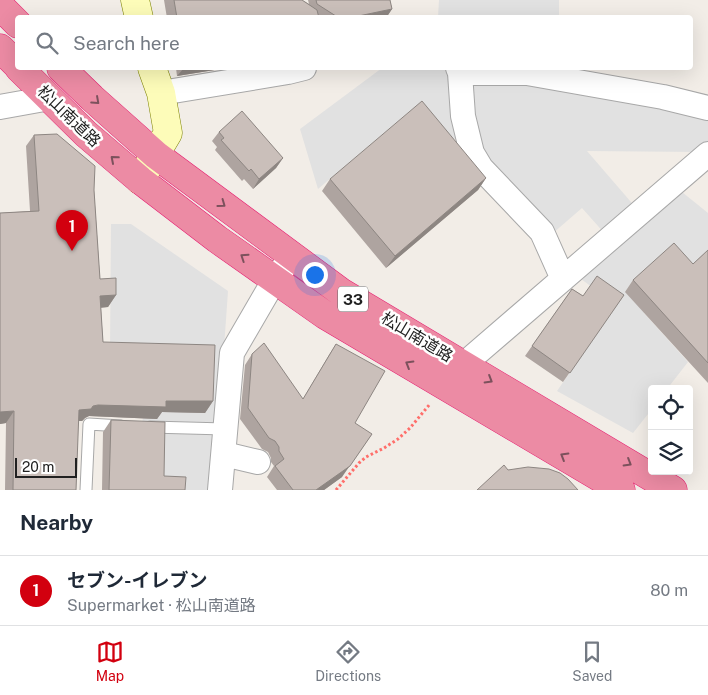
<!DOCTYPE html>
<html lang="en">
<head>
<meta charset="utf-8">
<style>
	body { margin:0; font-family:"Public Sans","Noto Sans JP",sans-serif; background:#f6f6f7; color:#1f2937 }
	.controls { position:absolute; right:15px; bottom:15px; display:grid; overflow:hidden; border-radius:5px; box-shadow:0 5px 20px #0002 }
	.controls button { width:45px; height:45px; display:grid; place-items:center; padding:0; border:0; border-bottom:1px solid #e0e1e3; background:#fff; color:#1f2937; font:25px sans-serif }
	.scale { position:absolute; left:15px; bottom:12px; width:62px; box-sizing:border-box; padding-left:5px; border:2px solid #212121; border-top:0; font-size:14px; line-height:18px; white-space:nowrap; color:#212121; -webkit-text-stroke:4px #fff; paint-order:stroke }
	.you { position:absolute; left:314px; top:274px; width:18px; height:18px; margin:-12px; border:4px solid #fff; border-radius:50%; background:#1a73e8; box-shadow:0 0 0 8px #1a73e833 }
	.badge { display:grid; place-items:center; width:32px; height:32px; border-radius:50%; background:#d2000f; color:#fff; font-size:16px; font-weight:700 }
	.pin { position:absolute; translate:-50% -41px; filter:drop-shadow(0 1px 2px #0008) }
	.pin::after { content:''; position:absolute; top:26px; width:18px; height:15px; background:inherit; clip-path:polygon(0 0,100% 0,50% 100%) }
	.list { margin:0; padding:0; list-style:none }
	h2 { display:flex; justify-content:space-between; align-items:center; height:65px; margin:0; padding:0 20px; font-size:21px }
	h2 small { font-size:16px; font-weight:400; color:#747a83 }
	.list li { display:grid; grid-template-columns:32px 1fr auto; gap:15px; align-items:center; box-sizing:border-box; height:70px; padding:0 20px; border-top:1px solid #e0e1e3 }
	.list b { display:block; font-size:19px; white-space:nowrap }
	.list p { margin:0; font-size:16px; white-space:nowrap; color:#747a83 }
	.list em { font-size:16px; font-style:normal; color:#747a83 }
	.icon { flex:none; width:28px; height:28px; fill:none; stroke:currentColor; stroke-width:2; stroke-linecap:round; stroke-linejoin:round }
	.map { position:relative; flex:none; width:708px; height:490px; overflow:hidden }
	.search { position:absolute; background:#fff; box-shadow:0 5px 20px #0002; left:15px; right:15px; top:15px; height:55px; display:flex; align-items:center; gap:12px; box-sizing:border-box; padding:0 18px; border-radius:5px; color:#747a83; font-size:19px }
	.sheet { height:135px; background:#fff }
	nav { display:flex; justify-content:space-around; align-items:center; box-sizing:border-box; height:70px; border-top:1px solid #e0e1e3; background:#fff; font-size:14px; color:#747a83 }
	nav a { display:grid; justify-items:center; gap:2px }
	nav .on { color:#d2000f }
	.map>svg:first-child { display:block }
</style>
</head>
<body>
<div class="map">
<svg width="708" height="490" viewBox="0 0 708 490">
	<rect width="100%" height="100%" fill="#f2ede7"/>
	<!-- parking -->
	<path fill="#e1e1e1" d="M 439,0 L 559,0 L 559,17 L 438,17 Z
		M 382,68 L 443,68 L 453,80 L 459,135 L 443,149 L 411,110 L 318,189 L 300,129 Z
		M 497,78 L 708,115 L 708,144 L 699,152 L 587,151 L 637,209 L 606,235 L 582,208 L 552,234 L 482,162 L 467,80 Z
		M 677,188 L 708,213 L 708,254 L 644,313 L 688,362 L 667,389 L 652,389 L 652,409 L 633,433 L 557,391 L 617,305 L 574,274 Z
		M 111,224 L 131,224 L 228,291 L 214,490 L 177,490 L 156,488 L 142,436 L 143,412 L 110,355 Z"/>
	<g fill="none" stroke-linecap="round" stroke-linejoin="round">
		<defs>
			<path id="lane" d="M 150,427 L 225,429
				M 86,490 L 89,424 L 121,426"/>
			<path id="street" d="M 458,68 L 460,73 L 463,116 L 472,153 L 481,168 L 542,232 L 563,279
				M 460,73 L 527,73 L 663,97 L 708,108
				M 161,93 L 288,72 L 304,68
				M 0,107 L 50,98
				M 452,379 L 463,365 L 708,154
				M 224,454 L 258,462
				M 220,490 L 232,353 L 275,279 L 292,256"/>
			<path id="secondary" d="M 135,0 L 139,18
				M 140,180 L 168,133 L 161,93 L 152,68"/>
			<path id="highway" d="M 0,6 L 18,24
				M 0,48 L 18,66
				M 19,68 L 86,134 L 140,180 L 217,239 L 325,315 L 621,490
				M 61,68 L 92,98 L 156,155 L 341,292 L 673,490"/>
		</defs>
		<!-- lane casing -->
		<use href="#lane" stroke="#a8a8a8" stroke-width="13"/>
		<!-- street casing -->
		<use href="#street" stroke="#a8a8a8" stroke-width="26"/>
		<!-- secondary casing -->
		<use href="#secondary" stroke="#7b8000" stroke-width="29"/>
		<!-- highway casing -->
		<use href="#highway" stroke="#e61e71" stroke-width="29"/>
		<!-- path -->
		<path stroke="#ff6f6b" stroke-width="3" stroke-dasharray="2.5 2.5" stroke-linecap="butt" d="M 336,490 L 359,463 L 366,457 L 384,448 L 398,439 L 410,428 L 430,404"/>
		<!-- lane -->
		<use href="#lane" stroke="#fff" stroke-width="11"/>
		<!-- street -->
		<use href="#street" stroke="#fff" stroke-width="24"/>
		<!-- secondary -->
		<use href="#secondary" stroke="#fdfcb9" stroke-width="28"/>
		<!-- highway -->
		<use href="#highway" stroke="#ec8ba4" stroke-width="28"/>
	</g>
	<!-- wall -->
	<path fill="#aea4a0" d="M 164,0 L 302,0 L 309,4 L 308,0 L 390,0 L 392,9 L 386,18 L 167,18 Z
		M 176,68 L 227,68 L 177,76 Z
		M 219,132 L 283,158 L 276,168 L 253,189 L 244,179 L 242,181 L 215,150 L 217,147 L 212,141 Z
		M 34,135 L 94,190 L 100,279 L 116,295 L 108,307 L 101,308 L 103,342 L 213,401 L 205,413 L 162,412 L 157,419 L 89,416 L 85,418 L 82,421 L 78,421 L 76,490 L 5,490 L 6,423 L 0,424 L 0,213 L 30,211 L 26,146 Z
		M 486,178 L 478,190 L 386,268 L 322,191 L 330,179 Z
		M 708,250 L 708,383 L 625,292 L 633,280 L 693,264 Z
		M 572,289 L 583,296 L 624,295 L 563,382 L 525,356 Z
		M 336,344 L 355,423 L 342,477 L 324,490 L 277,490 L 267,477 L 274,466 L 271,462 L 271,458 L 268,452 L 262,449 L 240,419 L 245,365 L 252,354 L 303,399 L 329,355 Z
		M 111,420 L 164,476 L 185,490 L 102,490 L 103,432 Z"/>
	<!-- shaded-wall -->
	<path fill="#8d8682" d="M 392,9 L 386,18 L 349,18 Z
		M 184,68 L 227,68 L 177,76 Z
		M 283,158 L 276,168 L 253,189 L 259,179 Z
		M 486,178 L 478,190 L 386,268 L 395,256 Z
		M 116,295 L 108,307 L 92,308 L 100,296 Z
		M 166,401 L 213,401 L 205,413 L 162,412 L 157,419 L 89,416 L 85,418 L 82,421 L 70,421 L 79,410 L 98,405 Z
		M 14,411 L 6,423 L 0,424 L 0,412 Z
		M 372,434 L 342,477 L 324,490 L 316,490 Z"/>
	<!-- building -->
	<path fill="#cabfba" stroke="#8d8682" d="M 174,0 L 302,0 L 317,10 L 319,18 L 177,18 Z
		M 316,0 L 390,0 L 392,9 L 349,18 L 339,18 L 317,4 Z
		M 422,101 L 486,178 L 395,256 L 330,179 Z
		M 242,111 L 283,158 L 259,179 L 251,169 L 249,171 L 221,140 L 224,138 L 219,132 Z
		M 57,134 L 95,166 L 94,190 L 100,279 L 116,278 L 116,295 L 100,296 L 103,342 L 215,345 L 213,401 L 166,401 L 166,407 L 98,405 L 93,406 L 91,409 L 79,410 L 76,490 L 13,490 L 14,411 L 0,412 L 0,213 L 39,211 L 34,135 Z
		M 674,243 L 693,264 L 708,250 L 708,363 L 633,280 Z
		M 597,276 L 624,295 L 570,373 L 532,346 L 572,289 L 583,296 Z
		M 264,343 L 303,399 L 336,344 L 385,371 L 355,423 L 372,434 L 350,466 L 316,490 L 293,490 L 275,466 L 284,459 L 279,451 L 279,447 L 275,441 L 269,438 L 248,408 L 252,354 Z
		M 111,420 L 165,422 L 164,476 L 186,477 L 185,490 L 109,490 Z
		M 504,465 L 508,470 L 528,467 L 549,469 L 560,473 L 568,479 L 578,490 L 477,490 Z"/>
	<!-- one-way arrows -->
	<defs><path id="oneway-chevron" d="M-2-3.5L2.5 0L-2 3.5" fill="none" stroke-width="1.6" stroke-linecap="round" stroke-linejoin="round" transform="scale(1.25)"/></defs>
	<g stroke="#7c515c">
		<use href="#oneway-chevron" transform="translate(96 101) rotate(42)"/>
		<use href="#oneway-chevron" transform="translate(114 159) rotate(-139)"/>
		<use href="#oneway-chevron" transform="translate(222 204) rotate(36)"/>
		<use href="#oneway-chevron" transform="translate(244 257) rotate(-146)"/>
		<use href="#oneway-chevron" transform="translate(409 364) rotate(-149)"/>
		<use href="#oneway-chevron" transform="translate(489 380) rotate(31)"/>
		<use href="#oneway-chevron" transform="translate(564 456) rotate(-149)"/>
		<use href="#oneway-chevron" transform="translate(628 463) rotate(31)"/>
	</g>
	<g text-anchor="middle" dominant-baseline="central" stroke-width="5" stroke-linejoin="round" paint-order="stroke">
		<!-- shield labels -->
		<rect fill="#fff" stroke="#646464" stroke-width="1" x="338" y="286.5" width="30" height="25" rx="4"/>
		<g font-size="15" font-weight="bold" fill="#212121">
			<text x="353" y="299">33</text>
		</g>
		<!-- street labels -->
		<g font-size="16" fill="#212121" stroke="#fff">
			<text transform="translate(69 116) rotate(44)">松山南道路</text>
			<text transform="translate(417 337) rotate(31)">松山南道路</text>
		</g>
	</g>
</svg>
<div class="controls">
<button><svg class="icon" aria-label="locate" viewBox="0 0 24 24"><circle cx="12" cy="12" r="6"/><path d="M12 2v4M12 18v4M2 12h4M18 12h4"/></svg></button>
<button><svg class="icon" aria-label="layers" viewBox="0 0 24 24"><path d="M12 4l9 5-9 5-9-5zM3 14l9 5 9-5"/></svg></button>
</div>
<div class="scale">20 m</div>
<div class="you"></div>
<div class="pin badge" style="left:72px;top:251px">1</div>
<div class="search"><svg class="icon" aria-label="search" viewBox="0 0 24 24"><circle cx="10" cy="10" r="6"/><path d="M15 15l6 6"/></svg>Search here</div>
</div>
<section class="sheet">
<h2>Nearby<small></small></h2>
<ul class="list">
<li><span class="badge">1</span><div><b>セブン-イレブン</b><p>Supermarket · 松山南道路</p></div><em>80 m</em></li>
</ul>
</section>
<nav>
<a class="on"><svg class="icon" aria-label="map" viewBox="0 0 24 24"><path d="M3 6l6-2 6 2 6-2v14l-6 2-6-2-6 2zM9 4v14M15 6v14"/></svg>Map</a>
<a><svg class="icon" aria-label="directions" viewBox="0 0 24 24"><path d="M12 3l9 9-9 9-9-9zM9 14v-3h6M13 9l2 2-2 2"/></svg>Directions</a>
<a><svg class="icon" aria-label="saved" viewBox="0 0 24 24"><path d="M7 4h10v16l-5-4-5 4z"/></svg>Saved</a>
</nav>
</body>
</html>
